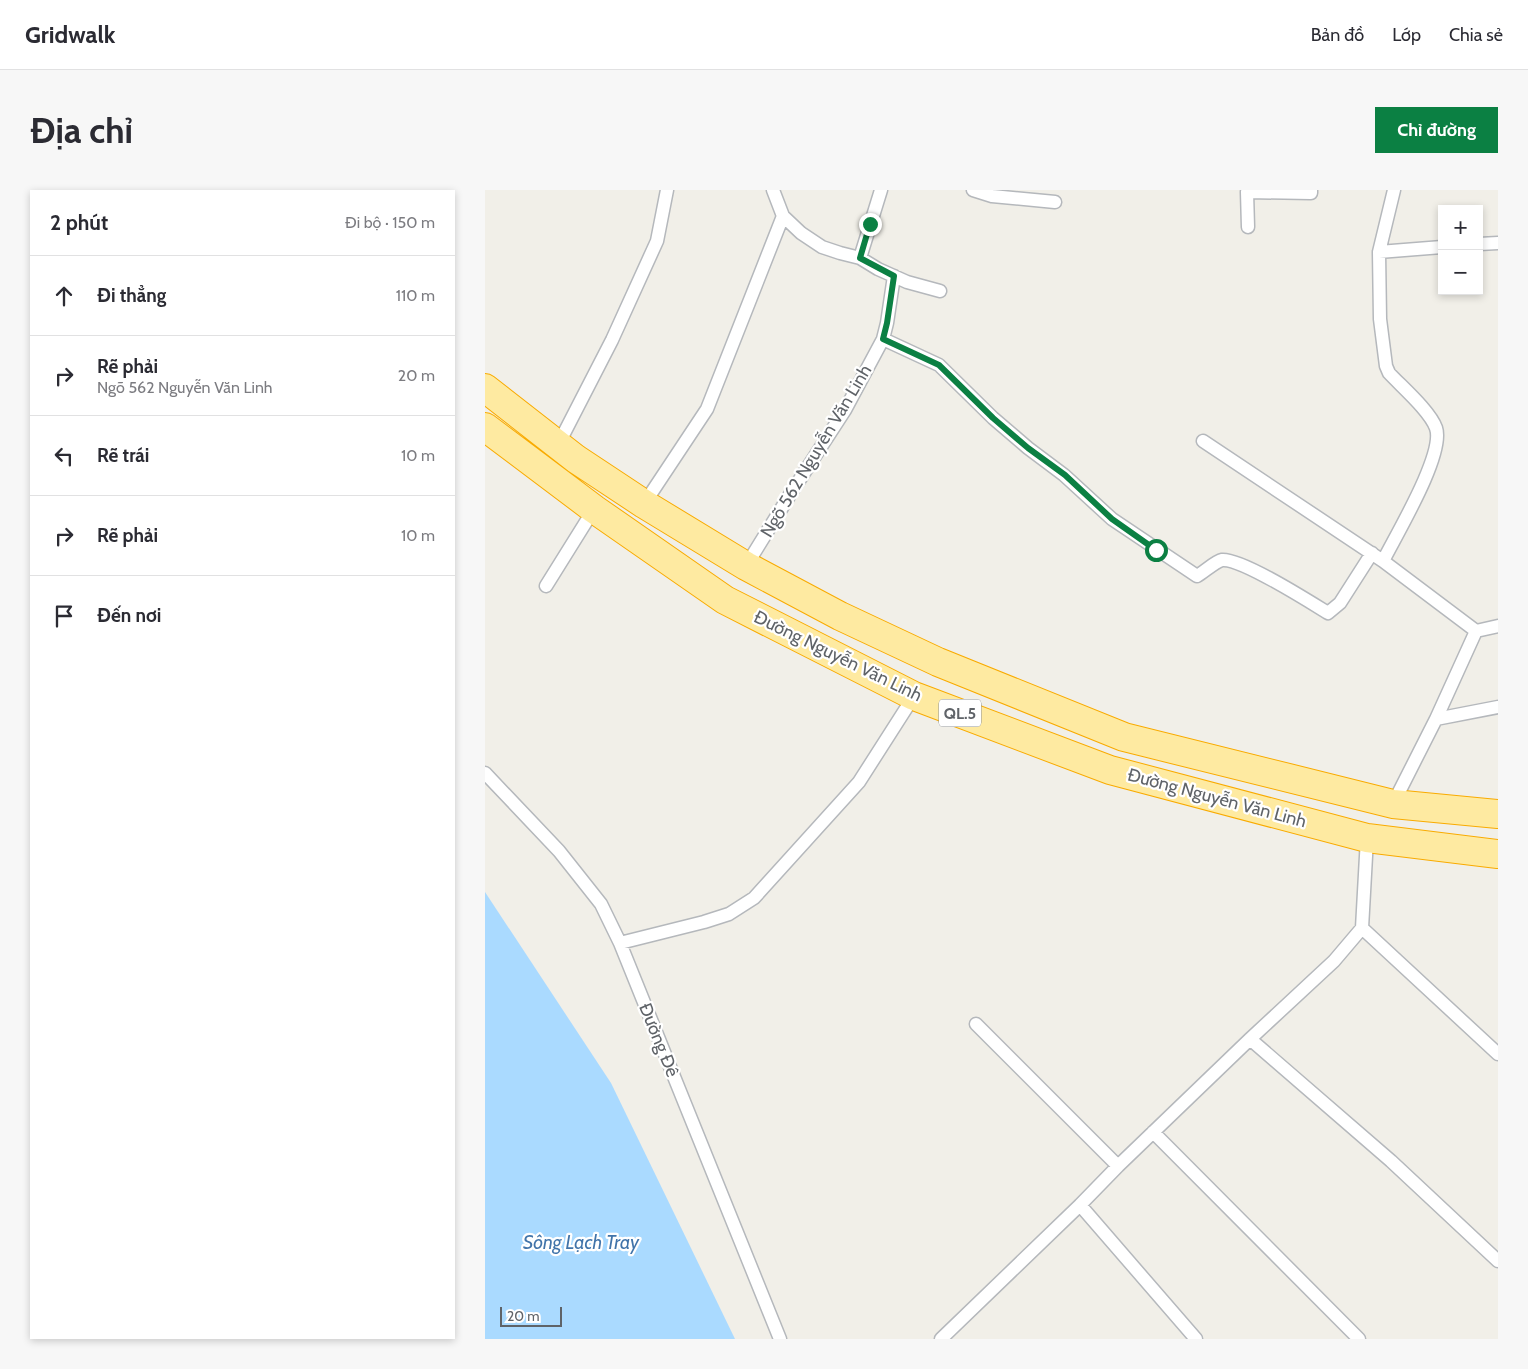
<!DOCTYPE html>
<html lang="vi">
<head>
<meta charset="utf-8">
<style>
	body { margin:0; font-family:Cabin,sans-serif; background:#f7f7f7; color:#2b2b33 }
	.controls { position:absolute; right:15px; top:15px; display:grid; overflow:hidden; border-radius:0px; box-shadow:0 2px 8px #0003 }
	.controls button { width:45px; height:45px; display:grid; place-items:center; padding:0; border:0; border-bottom:1px solid #e1e1e2; background:#fff; color:#2b2b33; font:25px sans-serif }
	.scale { position:absolute; left:15px; bottom:12px; width:62px; box-sizing:border-box; padding-left:5px; border:2px solid #5f6368; border-top:0; font-size:14px; line-height:18px; white-space:nowrap; color:#5f6368; -webkit-text-stroke:4px #fff; paint-order:stroke }
	.stop { position:absolute; width:15px; height:15px; margin:-11px; border:4px solid #0b8043; border-radius:50%; background:#fff }
	.stop.end { background:#0b8043; border-color:#fff; box-shadow:0 1px 5px #0008 }
	.list { margin:0; padding:0; list-style:none }
	h2 { display:flex; justify-content:space-between; align-items:center; height:65px; margin:0; padding:0 20px; font-size:21px }
	h2 small { font-size:16px; font-weight:400; color:#7c7c81 }
	.list li { display:grid; grid-template-columns:32px 1fr auto; gap:15px; align-items:center; box-sizing:border-box; height:80px; padding:0 20px; border-top:1px solid #e1e1e2 }
	.list b { display:block; font-size:19px; white-space:nowrap }
	.list p { margin:0; font-size:16px; white-space:nowrap; color:#7c7c81 }
	.list em { font-size:16px; font-style:normal; color:#7c7c81 }
	.icon { flex:none; width:28px; height:28px; fill:none; stroke:currentColor; stroke-width:2; stroke-linecap:round; stroke-linejoin:round }
	.map { position:relative; flex:none; width:1013px; height:1149px; overflow:hidden; border-radius:0px }
	header { display:flex; align-items:center; gap:30px; box-sizing:border-box; height:70px; padding:0 25px; background:#fff; border-bottom:1px solid #e1e1e2 }
	header strong { font-size:24px }
	nav { display:flex; gap:28px; margin-inline-start:auto; font-size:18px }
	.intro { display:flex; align-items:center; justify-content:space-between; box-sizing:border-box; height:120px; padding:0 30px }
	h1 { margin:0; font-size:35px }
	.button { padding:12px 22px; border-radius:0px; background:#0b8043; color:#fff; font-size:18px; font-weight:700 }
	main { display:flex; gap:30px; padding:0 30px }
	aside { flex:1; background:#fff; border-radius:0px; box-shadow:0 2px 8px #0003 }
	.map>svg:first-child { display:block }
</style>
</head>
<body>
<header>
<strong>Gridwalk</strong>
<nav><a>Bản đồ</a><a>Lớp</a><a>Chia sẻ</a></nav>
</header>
<div class="intro"><h1>Địa chỉ</h1><a class="button">Chỉ đường</a></div>
<main>
<aside>
<h2>2 phút<small>Đi bộ · 150 m</small></h2>
<ul class="list">
<li><svg class="icon" aria-label="ahead" viewBox="0 0 24 24"><path d="M12 20V5M6 11l6-6 6 6"/></svg><div><b>Đi thẳng</b></div><em>110 m</em></li>
<li><svg class="icon" aria-label="right" viewBox="0 0 24 24"><path d="M7 20v-9h11M14 6l5 5-5 5"/></svg><div><b>Rẽ phải</b><p>Ngõ 562 Nguyễn Văn Linh</p></div><em>20 m</em></li>
<li><svg class="icon" aria-label="left" viewBox="0 0 24 24"><path d="M17 20v-9H6M10 6l-5 5 5 5"/></svg><div><b>Rẽ trái</b></div><em>10 m</em></li>
<li><svg class="icon" aria-label="right" viewBox="0 0 24 24"><path d="M7 20v-9h11M14 6l5 5-5 5"/></svg><div><b>Rẽ phải</b></div><em>10 m</em></li>
<li><svg class="icon" aria-label="arrive" viewBox="0 0 24 24"><path d="M6 21V4h12l-3 4 3 4H6"/></svg><div><b>Đến nơi</b></div></li>
</ul>
</aside>
<div class="map">
<svg width="1013" height="1149" viewBox="0 0 1013 1149">
	<rect width="100%" height="100%" fill="#f1efe8"/>
	<!-- water -->
	<path fill="#aadaff" d="M 0,702 L 126,893 L 250,1149 L 0,1149 Z"/>
	<g fill="none" stroke-linecap="round" stroke-linejoin="round">
		<defs>
			<path id="service" d="M 288,0 L 298,26 L 316,43 L 337,57 L 355,63 L 375,68 L 393,79 L 422,92 L 455,101
				M 488,0 L 507,6 L 570,12
				M 763,37 L 762,2 L 826,3 L 826,0
				M 994,54 L 1013,53
				M 894,62 L 957,57
				M 375,68 L 396,0
				M 398,149 L 454,175 L 508,228 L 543,258 L 579,285 L 627,329 L 712,386 C 719,382 731,371 737,370 C 756,368 825,412 843,423 L 855,413 L 887,363
				M 718,251 L 898,371 L 991,441
				M 73,255 L 127,150 L 172,51 L 182,0
				M 159,314 L 222,219 L 298,26
				M 898,371 C 911,345 960,264 951,238 C 945,221 917,197 904,183 L 901,176 L 895,129 L 894,62 L 909,0
				M 261,376 L 306,303 L 360,220 L 398,149 L 402,133 L 409,86
				M 61,396 L 109,319
				M 951,529 L 991,441 L 1013,436
				M 0,583 L 74,661 L 116,714 L 135,753 L 295,1149
				M 908,614 L 951,529 L 1013,517
				M 877,738 L 1013,864
				M 135,753 L 219,732 L 244,724 L 269,708 L 374,592 L 429,506
				M 491,834 L 633,976
				M 765,849 L 906,971 L 1013,1071
				M 668,942 L 874,1149
				M 595,1015 L 711,1149
				M 456,1149 L 595,1015 L 633,976 L 765,849 L 849,771 L 877,738 L 882,648"/>
			<path id="trunk" d="M 0,198 L 91,269 L 159,314 L 261,376 L 355,426 L 453,472 L 639,547 L 908,614 L 1013,624
				M 0,237 L 109,319 L 240,410 L 429,506 L 625,580 L 882,648 L 1013,664"/>
		</defs>
		<!-- service casing -->
		<use href="#service" stroke="#b5b8bc" stroke-width="15"/>
		<!-- trunk casing -->
		<use href="#trunk" stroke="#f9ab00" stroke-width="30"/>
		<!-- service -->
		<use href="#service" stroke="#fff" stroke-width="12"/>
		<!-- trunk -->
		<use href="#trunk" stroke="#feeaa1" stroke-width="28"/>
	</g>
	<g fill="none" stroke-linecap="round" stroke-linejoin="round">
		<!-- route -->
		<path stroke="#0b8043" stroke-width="6" d="M 385,34 L 375,68 L 409,86 L 402,133 L 398,149 L 454,175 L 508,228 L 543,258 L 580,285 L 627,329 L 671,360"/>
	</g>
	<g text-anchor="middle" dominant-baseline="central" stroke-width="4.5" stroke-linejoin="round" paint-order="stroke">
		<!-- shield labels -->
		<rect fill="#fff" stroke="#8f9295" stroke-width="1" x="454" y="509.5" width="42" height="27" rx="4"/>
		<g font-size="16" font-weight="bold" fill="#5f6368">
			<text x="475" y="523">QL.5</text>
		</g>
		<!-- street labels -->
		<g font-size="18" fill="#5f6368" stroke="#fff">
			<text transform="translate(331 261) rotate(-59)">Ngõ 562 Nguyễn Văn Linh</text>
			<text transform="translate(353 466) rotate(26)">Đường Nguyễn Văn Linh</text>
			<text transform="translate(732 608) rotate(15)">Đường Nguyễn Văn Linh</text>
			<text transform="translate(174 850) rotate(68)">Đường Đê</text>
		</g>
		<!-- water labels -->
		<g font-size="19" font-style="italic" fill="#4174aa" stroke="#fff">
			<text x="96" y="1052">Sông Lạch Tray</text>
		</g>
	</g>
</svg>
<div class="controls">
<button>+</button>
<button>−</button>
</div>
<div class="scale">20 m</div>
<div class="stop" style="left:671px;top:360px"></div>
<div class="stop end" style="left:385px;top:34px"></div>
</div>
</main>
</body>
</html>
